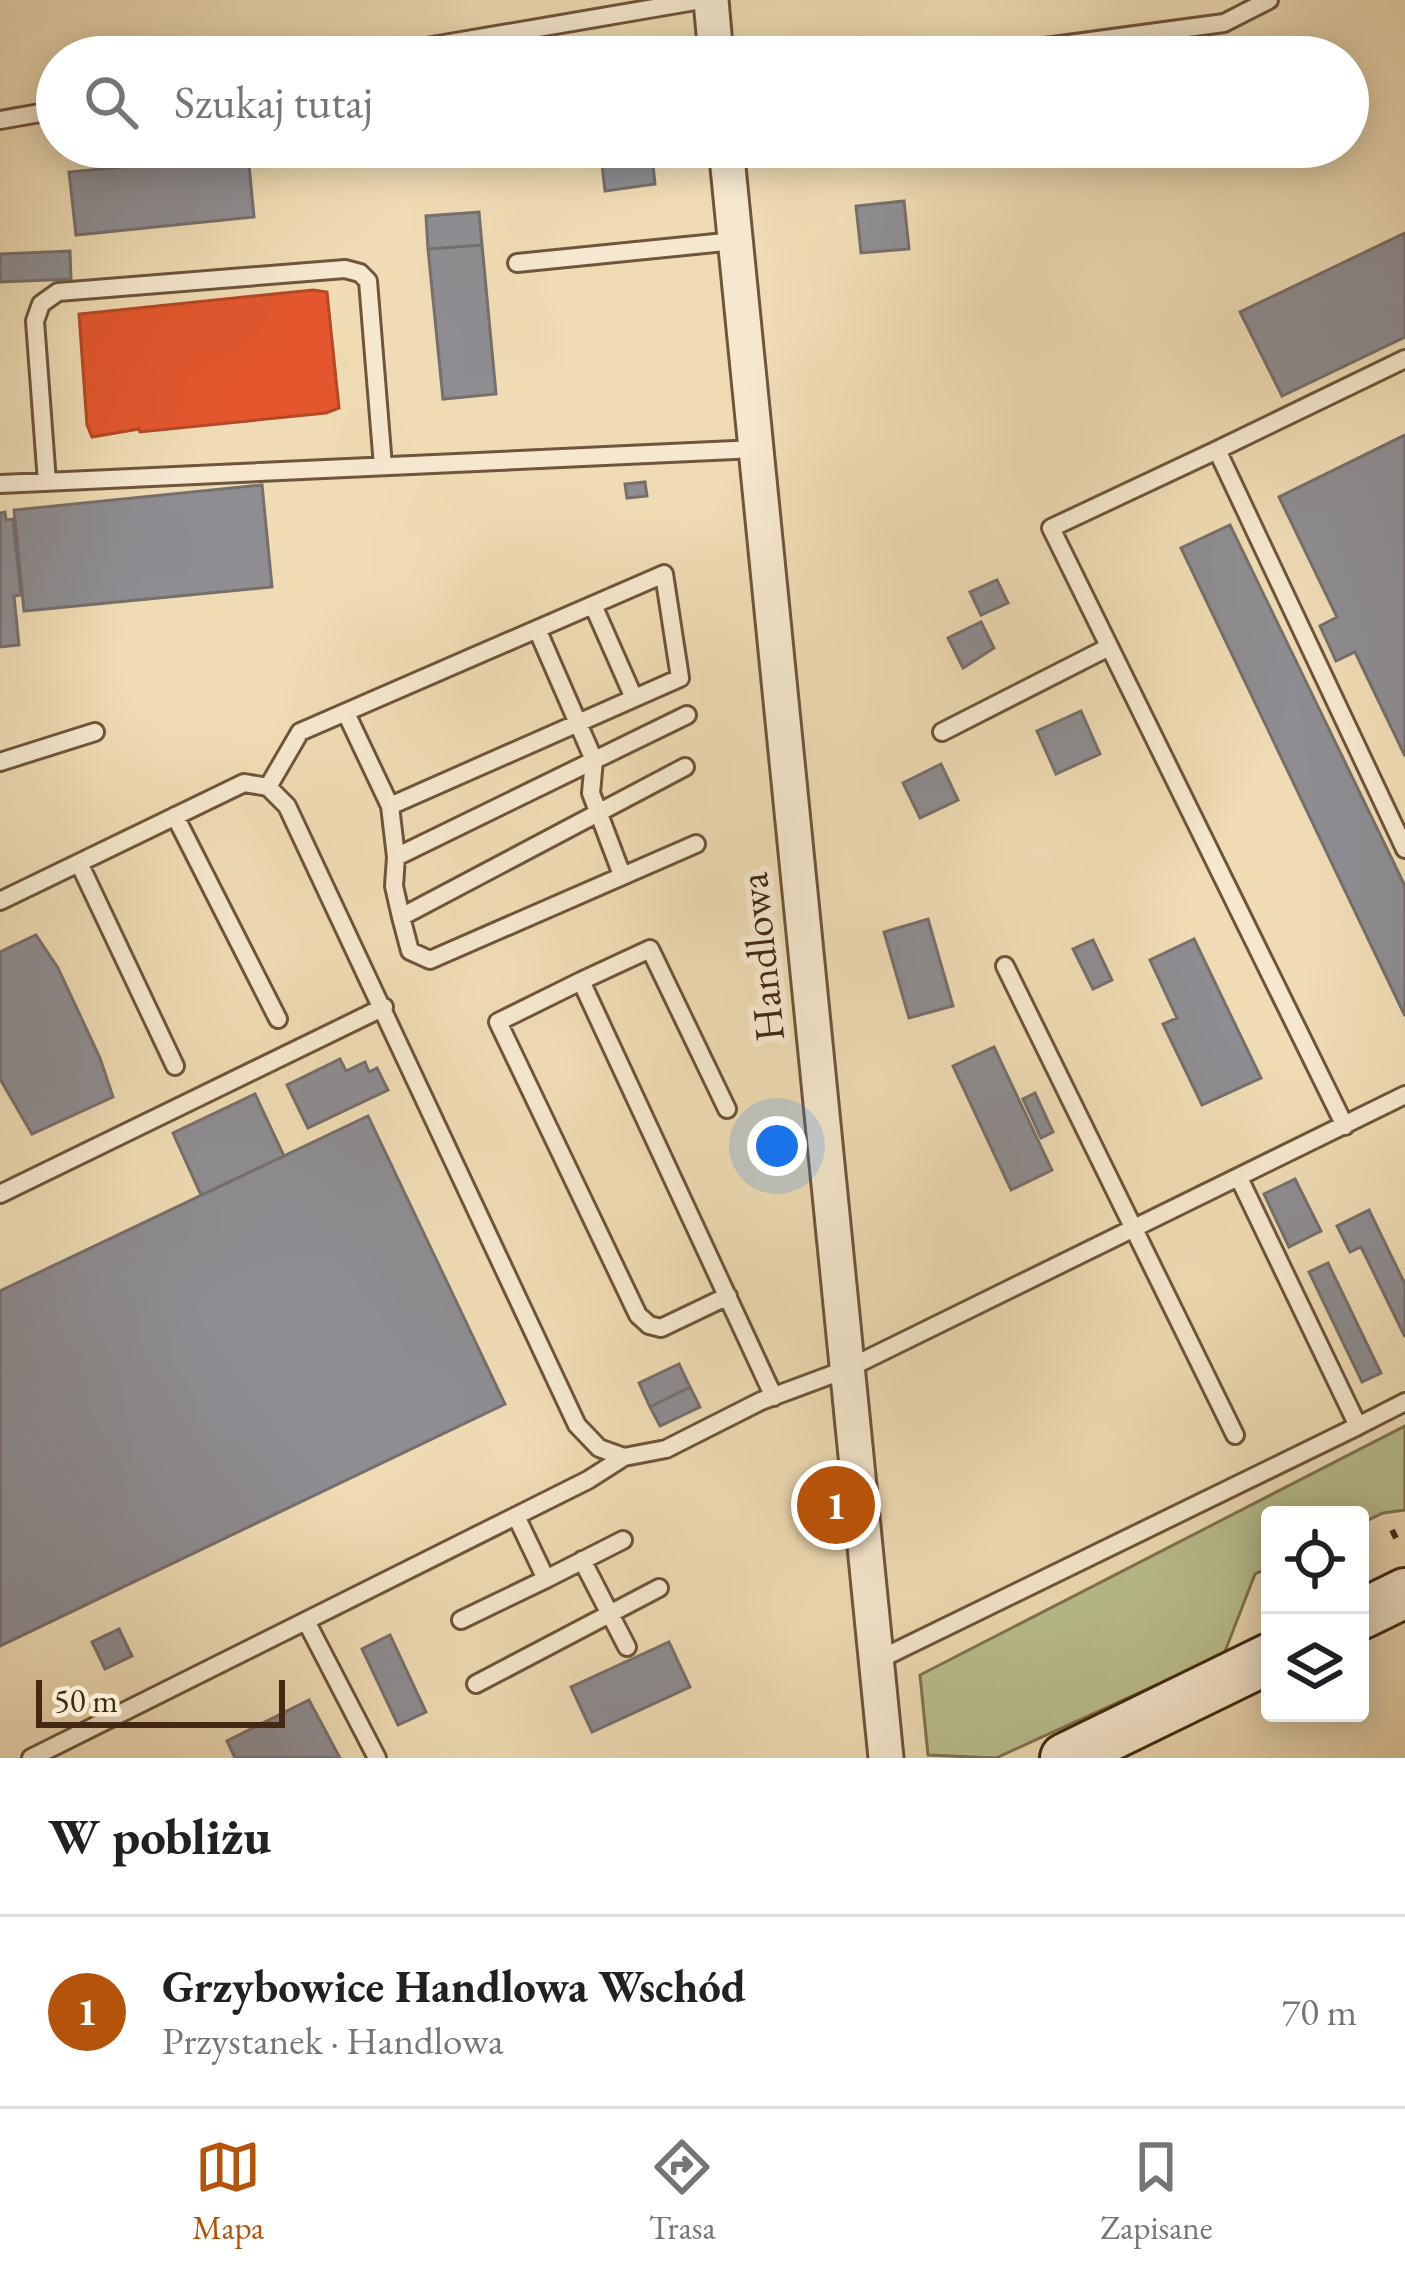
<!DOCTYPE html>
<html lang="pl">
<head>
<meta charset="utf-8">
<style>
	body { margin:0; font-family:"EB Garamond",serif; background:#f6f6f6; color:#202124 }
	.controls { position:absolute; right:36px; bottom:36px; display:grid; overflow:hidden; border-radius:12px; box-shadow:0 6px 30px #0003 }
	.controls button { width:108px; height:108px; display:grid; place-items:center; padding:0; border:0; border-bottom:3px solid #e0e0e0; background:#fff; color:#202124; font:60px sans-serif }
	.scale { position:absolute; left:36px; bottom:30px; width:249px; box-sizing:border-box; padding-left:12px; border:6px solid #442813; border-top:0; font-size:33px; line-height:42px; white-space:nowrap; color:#442813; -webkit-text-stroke:9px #f5e8ce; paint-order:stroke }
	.you { position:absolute; left:777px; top:1146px; width:42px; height:42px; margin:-30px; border:9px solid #fff; border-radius:50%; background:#1a73e8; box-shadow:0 0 0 18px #1a73e833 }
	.badge { display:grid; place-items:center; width:78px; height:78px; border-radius:50%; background:#b45309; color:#fff; font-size:39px; font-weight:700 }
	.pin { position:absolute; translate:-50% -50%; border:6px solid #fff; box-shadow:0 3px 12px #0006 }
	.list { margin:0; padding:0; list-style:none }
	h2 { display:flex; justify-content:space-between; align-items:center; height:156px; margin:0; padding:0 48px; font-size:51px }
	h2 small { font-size:39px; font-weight:400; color:#757577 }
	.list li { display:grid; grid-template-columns:78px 1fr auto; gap:36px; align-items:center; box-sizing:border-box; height:192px; padding:0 48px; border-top:3px solid #e0e0e0 }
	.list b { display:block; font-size:45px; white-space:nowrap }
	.list p { margin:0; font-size:39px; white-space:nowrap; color:#757577 }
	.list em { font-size:39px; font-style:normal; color:#757577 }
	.icon { flex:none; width:66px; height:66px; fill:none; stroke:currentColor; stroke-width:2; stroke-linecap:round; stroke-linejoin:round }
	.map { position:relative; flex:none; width:1405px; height:1758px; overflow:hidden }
	.search { position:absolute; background:#fff; box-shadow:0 6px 30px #0003; left:36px; right:36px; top:36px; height:132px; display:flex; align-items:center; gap:30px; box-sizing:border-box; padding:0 42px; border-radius:66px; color:#757577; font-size:45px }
	.sheet { height:348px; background:#fff }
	nav { display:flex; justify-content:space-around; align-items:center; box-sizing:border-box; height:168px; border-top:3px solid #e0e0e0; background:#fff; font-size:33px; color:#757577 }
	nav a { display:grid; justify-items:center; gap:6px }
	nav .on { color:#b45309 }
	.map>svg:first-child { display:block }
</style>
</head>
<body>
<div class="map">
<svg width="1405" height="1758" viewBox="0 0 1405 1758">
	<rect width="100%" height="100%" fill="#efdcb4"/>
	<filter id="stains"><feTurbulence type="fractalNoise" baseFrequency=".00167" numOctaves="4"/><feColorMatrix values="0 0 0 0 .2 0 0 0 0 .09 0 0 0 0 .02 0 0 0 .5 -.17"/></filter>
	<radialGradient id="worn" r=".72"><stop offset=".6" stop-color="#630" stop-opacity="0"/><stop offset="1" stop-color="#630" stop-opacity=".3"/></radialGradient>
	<!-- green -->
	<path fill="#b9c08d" stroke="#7e7450" stroke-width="3" d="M 1405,1426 L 1405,1510 L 1383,1513 L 1360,1524 L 1360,1515 L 1270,1515 L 1270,1567 L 1255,1574 L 1224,1654 L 996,1758 L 928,1755 L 920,1675 Z"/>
	<!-- shops -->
	<path fill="#e4572e" stroke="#b44926" stroke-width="3" d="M 313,290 L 327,292 L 339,408 L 326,413 L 140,432 L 139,429 L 92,437 L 87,425 L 79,314 Z"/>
	<!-- industry -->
	<path fill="#8d8d92" stroke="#776f6c" stroke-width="3" d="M 600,147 L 651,147 L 655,184 L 605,191 Z
		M 248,155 L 254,217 L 76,235 L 69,172 Z
		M 904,201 L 909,249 L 861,253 L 856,206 Z
		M 479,212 L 482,245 L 428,249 L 426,216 Z
		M 1405,233 L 1405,337 L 1282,396 L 1240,312 Z
		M 482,245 L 496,394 L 443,399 L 428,249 Z
		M 70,251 L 71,279 L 0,282 L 0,254 Z
		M 1405,435 L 1405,756 L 1355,652 L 1336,661 L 1320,626 L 1337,617 L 1279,497 Z
		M 645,482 L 647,496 L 627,498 L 625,484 Z
		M 262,485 L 272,587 L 24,611 L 14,510 Z
		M 5,512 L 6,520 L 13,519 L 21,595 L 14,596 L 19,645 L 0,647 L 0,513 Z
		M 1230,525 L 1405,886 L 1405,1016 L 1181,548 Z
		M 997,580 L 1008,603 L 981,615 L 970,592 Z
		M 981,622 L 994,648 L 963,668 L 948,638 Z
		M 1081,711 L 1100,754 L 1056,774 L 1037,731 Z
		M 941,764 L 958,800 L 920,818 L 903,783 Z
		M 928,919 L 953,1006 L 909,1018 L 884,932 Z
		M 36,935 L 58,968 L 100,1058 L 113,1097 L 32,1134 L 0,1079 L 0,952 Z
		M 1194,939 L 1261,1078 L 1202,1105 L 1163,1024 L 1177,1018 L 1150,960 Z
		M 1093,940 L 1112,980 L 1093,989 L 1073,949 Z
		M 994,1047 L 1052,1170 L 1011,1190 L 953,1066 Z
		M 340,1059 L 346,1071 L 365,1062 L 369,1072 L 377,1068 L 388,1090 L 308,1128 L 287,1085 Z
		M 1035,1093 L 1053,1132 L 1041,1138 L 1023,1099 Z
		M 255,1094 L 284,1156 L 201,1195 L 173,1133 Z
		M 368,1116 L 505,1404 L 0,1646 L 0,1291 Z
		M 1295,1179 L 1321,1231 L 1289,1247 L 1264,1194 Z
		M 1369,1210 L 1405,1284 L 1405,1337 L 1361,1247 L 1350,1252 L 1337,1226 Z
		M 1328,1263 L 1381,1373 L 1362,1382 L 1309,1272 Z
		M 679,1364 L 690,1387 L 650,1407 L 639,1383 Z
		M 690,1387 L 700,1407 L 660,1426 L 650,1407 Z
		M 119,1629 L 132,1656 L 105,1669 L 92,1642 Z
		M 390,1635 L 426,1712 L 398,1725 L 362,1649 Z
		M 669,1642 L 690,1687 L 592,1732 L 571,1687 Z
		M 309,1700 L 340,1758 L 235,1758 L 227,1741 Z"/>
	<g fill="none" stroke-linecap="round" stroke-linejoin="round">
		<defs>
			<path id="service" d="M 368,57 L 701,0
				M 971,57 L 1224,23 L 1269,0
				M 0,120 L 57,110
				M 517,263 L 735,241
				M 1217,450 L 1405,359
				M 47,482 L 35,321 L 41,304 L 58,292 L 345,269 L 360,273 L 368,281 L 383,466
				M 0,484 L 756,449
				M 593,605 L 634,698
				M 537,629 L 594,760 L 591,793 L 622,875
				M 942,732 L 1109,647
				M 0,762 L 95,732
				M 268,787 L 300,732 L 664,574 L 680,678 L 390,806 L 346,713
				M 390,806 L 396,857 L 687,715
				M 175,816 L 278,1019
				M 396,857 L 394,886 L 401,917 L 685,767
				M 79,863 L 175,1066
				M 0,901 L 244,783 L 268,787 L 287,806 L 577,1425 L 599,1448 L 624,1457 L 666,1449 L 761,1401 L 847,1369 L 1405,1095
				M 401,917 L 410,951 L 430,960 L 696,844
				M 1005,966 L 1235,1435
				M 581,981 L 650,949 L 727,1109
				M 1345,1126 L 1051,528 L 1217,450 L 1405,849
				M 0,1194 L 384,1007
				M 728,1296 L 661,1328 L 649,1325 L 638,1315 L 498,1022 L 581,981 L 774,1397
				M 1358,1426 L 1405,1402
				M 516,1516 L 546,1579 L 623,1540
				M 582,1560 L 627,1647
				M 461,1620 L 546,1579
				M 306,1621 L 377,1758
				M 876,1661 L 1358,1426 L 1239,1178
				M 476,1684 L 659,1588
				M 31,1758 L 588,1480 L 624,1457"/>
			<path id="minor" d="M 711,0 L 716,57
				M 726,147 L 886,1758"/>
			<path id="secondary" d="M 1360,1615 L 1405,1593
				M 1065,1758 L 1270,1658"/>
		</defs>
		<!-- service casing -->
		<use href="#service" stroke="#6f553b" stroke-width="22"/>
		<!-- minor casing -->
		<use href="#minor" stroke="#6f553b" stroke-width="39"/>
		<!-- secondary casing -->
		<use href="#secondary" stroke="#442813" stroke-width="54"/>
		<!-- path -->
		<path stroke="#442813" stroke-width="6" stroke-dasharray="9 6" stroke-linecap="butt" d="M 1392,1530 L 1397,1540
			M 1265,1581 L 1270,1592"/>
		<!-- service -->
		<use href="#service" stroke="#f5e8ce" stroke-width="16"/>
		<!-- minor -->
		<use href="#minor" stroke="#f5e8ce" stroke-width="33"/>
		<!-- secondary -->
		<use href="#secondary" stroke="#f5e8ce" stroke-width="48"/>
	</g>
	<g text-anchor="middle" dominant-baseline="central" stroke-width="12" stroke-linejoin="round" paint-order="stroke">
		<!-- street labels -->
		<g font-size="42" fill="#442813" stroke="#f5e8ce">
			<text transform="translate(761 957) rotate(-96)">Handlowa</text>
		</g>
	</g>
	<rect width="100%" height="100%" filter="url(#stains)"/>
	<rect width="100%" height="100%" fill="url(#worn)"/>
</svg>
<div class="controls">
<button><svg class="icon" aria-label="locate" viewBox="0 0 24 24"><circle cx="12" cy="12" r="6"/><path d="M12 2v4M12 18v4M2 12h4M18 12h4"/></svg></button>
<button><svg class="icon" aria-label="layers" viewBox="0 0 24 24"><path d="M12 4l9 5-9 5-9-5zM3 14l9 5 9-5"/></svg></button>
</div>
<div class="scale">50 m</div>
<div class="you"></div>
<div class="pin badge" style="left:836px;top:1505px">1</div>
<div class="search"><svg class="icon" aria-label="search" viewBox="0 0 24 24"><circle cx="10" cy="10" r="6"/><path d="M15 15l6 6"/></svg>Szukaj tutaj</div>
</div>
<section class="sheet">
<h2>W pobliżu<small></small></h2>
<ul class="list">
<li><span class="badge">1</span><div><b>Grzybowice Handlowa Wschód</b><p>Przystanek · Handlowa</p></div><em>70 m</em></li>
</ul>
</section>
<nav>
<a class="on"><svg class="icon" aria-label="map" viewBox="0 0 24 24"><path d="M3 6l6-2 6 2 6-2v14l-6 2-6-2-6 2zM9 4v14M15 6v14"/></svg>Mapa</a>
<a><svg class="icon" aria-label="directions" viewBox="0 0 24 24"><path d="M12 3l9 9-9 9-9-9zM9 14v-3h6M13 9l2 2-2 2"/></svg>Trasa</a>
<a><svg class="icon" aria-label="saved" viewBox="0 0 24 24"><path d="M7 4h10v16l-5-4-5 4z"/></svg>Zapisane</a>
</nav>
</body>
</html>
